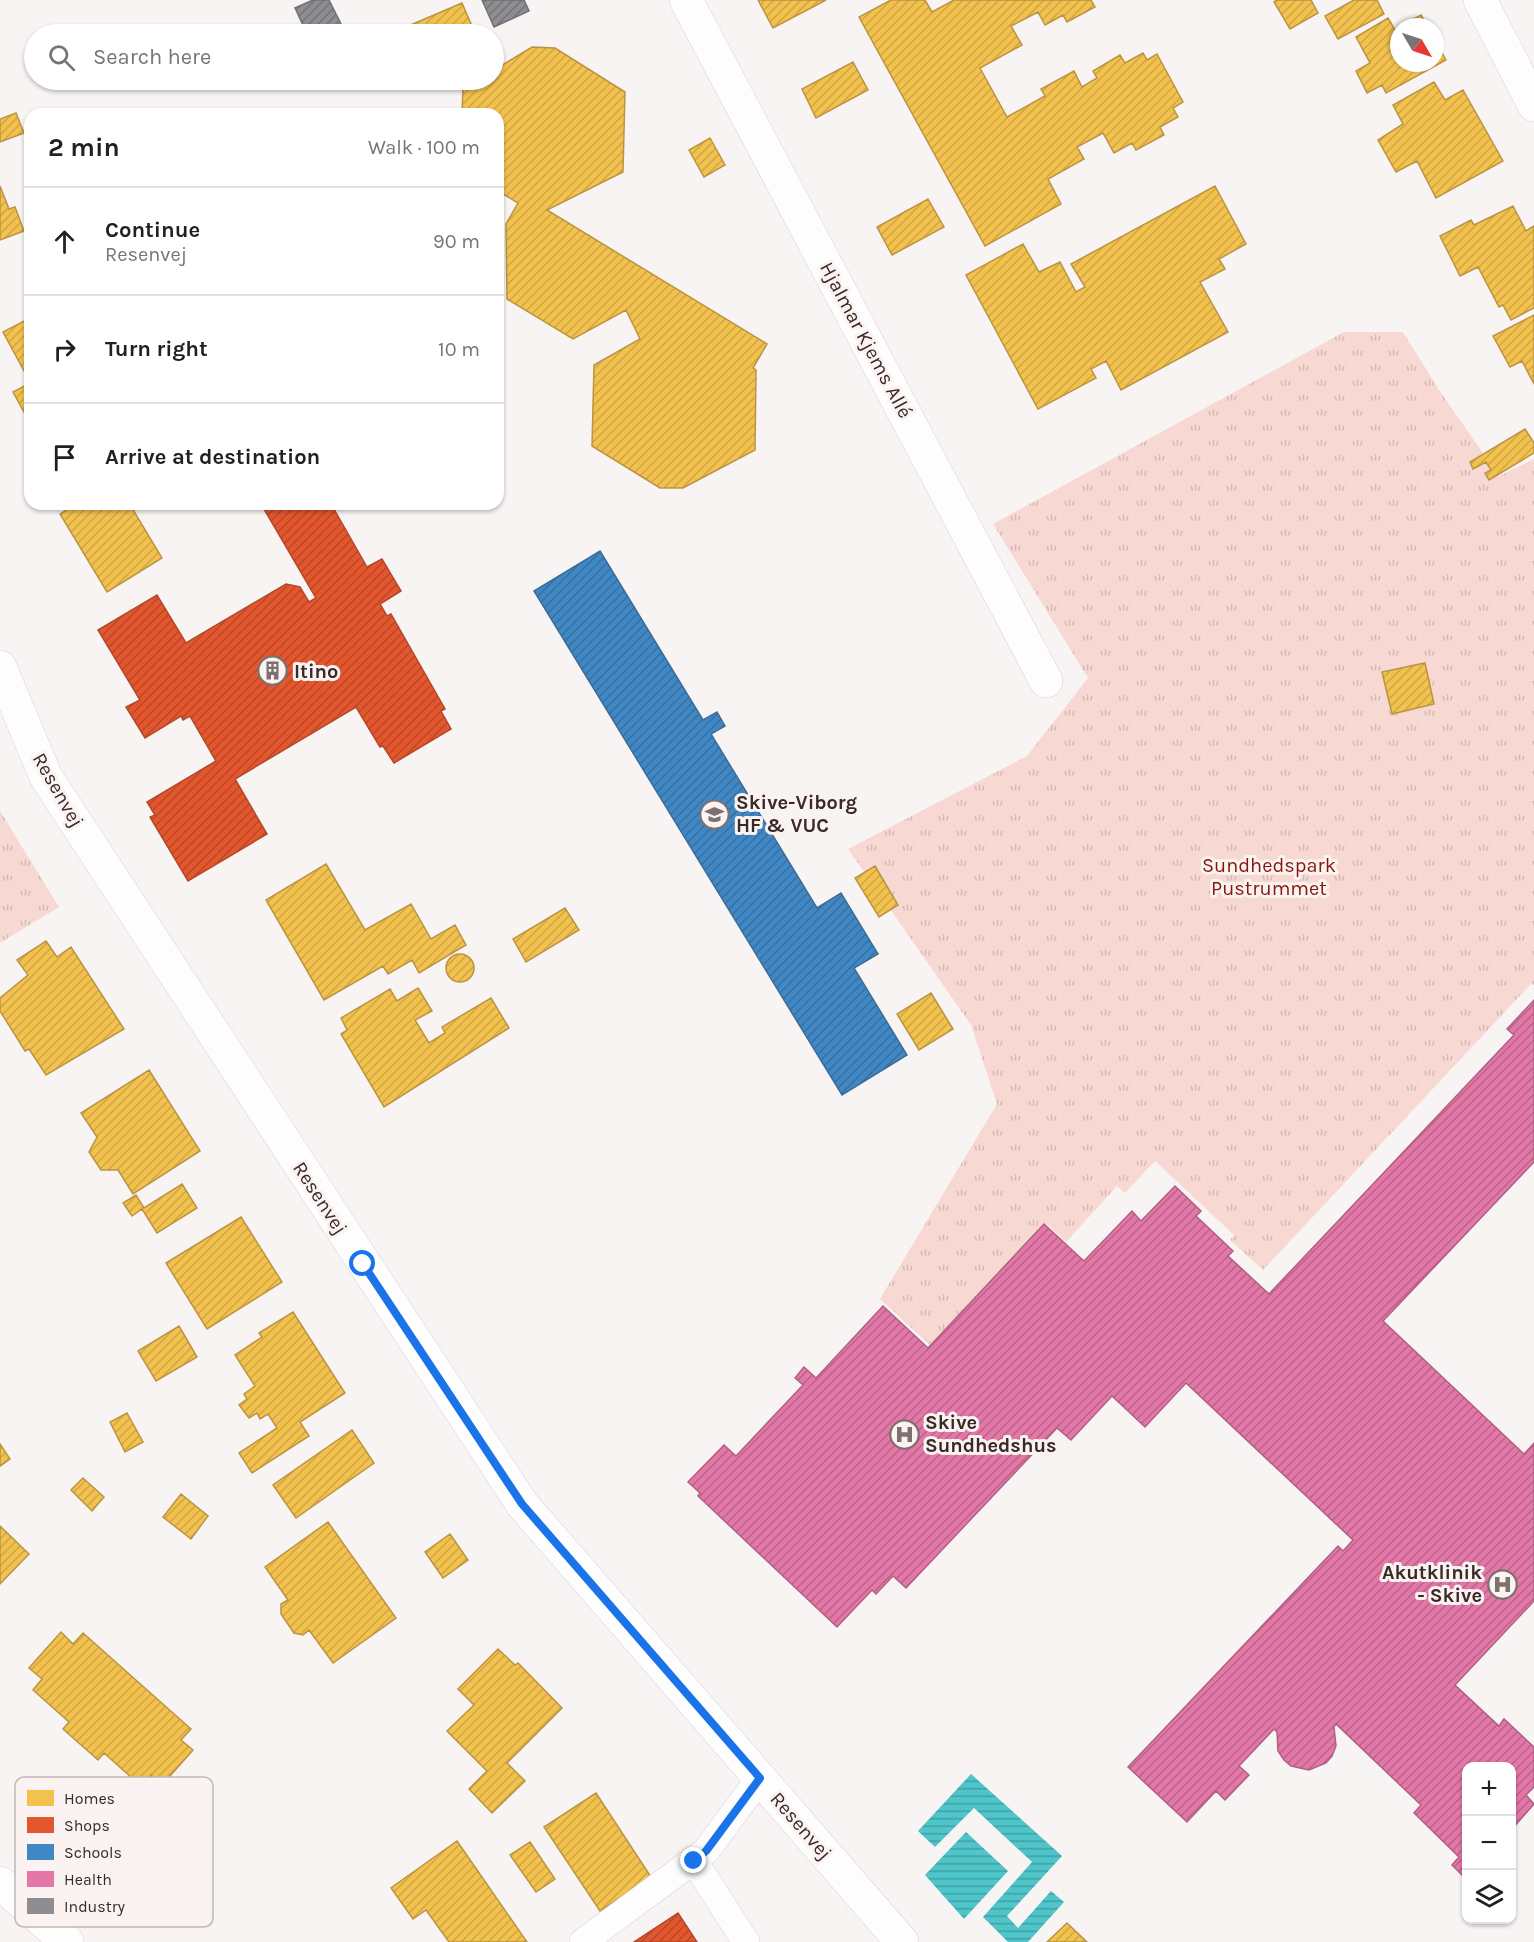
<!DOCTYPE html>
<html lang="en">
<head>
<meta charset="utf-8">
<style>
	body { margin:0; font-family:Karla,sans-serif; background:#f6f6f6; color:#202124 }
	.controls { position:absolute; right:18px; bottom:18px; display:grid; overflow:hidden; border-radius:12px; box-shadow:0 2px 4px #0004 }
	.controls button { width:54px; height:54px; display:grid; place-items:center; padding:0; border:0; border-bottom:2px solid #e0e0e0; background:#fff; color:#202124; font:30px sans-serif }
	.compass { position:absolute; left:1390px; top:18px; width:54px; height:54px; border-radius:50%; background:#fff; box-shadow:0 2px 4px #0004; rotate:129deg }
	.stop { position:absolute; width:18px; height:18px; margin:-14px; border:4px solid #1a73e8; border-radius:50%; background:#fff }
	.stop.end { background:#1a73e8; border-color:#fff; box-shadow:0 2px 6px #0008 }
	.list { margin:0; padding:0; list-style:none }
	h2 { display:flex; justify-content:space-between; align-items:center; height:78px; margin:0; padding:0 24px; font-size:26px }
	h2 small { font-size:20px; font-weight:400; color:#757577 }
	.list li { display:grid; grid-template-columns:39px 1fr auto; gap:18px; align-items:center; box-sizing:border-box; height:108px; padding:0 24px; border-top:2px solid #e0e0e0 }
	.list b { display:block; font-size:22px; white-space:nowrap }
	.list p { margin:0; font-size:20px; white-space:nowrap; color:#757577 }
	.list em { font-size:20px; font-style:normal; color:#757577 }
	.icon { flex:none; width:33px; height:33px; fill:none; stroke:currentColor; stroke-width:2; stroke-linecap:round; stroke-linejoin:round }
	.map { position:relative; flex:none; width:1534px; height:1942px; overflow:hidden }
	.search { position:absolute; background:#fff; box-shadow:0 2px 4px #0004; left:24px; top:24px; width:480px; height:66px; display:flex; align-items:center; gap:15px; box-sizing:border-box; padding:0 21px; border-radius:33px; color:#757577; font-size:22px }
	.panel { position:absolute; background:#fff; box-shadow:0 2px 4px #0004; left:24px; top:108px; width:480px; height:402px; border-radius:18px }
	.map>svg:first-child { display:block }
</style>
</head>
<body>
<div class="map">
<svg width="1534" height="1942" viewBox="0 0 1534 1942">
	<defs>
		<pattern id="grass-tufts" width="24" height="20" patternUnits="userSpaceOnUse" patternTransform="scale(1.5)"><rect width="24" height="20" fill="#f8d8d2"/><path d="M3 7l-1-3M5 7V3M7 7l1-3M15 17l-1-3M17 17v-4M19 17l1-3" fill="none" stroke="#d5bab4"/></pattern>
		<pattern id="water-rules" width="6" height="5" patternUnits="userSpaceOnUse" patternTransform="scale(1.5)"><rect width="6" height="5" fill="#4ec5c9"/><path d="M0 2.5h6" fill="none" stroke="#42a0a3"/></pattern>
		<pattern id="homes-hatch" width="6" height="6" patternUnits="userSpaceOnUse" patternTransform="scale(1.5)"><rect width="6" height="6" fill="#f2c14e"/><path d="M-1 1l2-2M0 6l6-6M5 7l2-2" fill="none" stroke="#d0a644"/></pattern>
		<pattern id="shops-hatch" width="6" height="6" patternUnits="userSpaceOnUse" patternTransform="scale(1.5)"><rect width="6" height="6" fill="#e4572e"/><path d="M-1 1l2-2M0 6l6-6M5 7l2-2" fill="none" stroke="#ba4827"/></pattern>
		<pattern id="schools-hatch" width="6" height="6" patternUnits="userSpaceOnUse" patternTransform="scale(1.5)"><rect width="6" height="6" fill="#3f88c5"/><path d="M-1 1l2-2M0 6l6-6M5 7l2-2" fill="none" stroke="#366fa0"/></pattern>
		<pattern id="health-hatch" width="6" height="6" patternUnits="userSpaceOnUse" patternTransform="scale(1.5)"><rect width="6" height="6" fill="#e377a8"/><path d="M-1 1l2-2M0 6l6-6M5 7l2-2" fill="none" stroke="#b96289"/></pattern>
		<pattern id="industry-hatch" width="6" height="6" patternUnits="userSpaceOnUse" patternTransform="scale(1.5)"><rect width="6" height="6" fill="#8d8d92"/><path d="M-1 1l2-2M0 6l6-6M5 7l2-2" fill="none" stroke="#747377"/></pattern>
	</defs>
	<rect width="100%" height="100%" fill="#f9f4f4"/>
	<!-- grass -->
	<path fill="url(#grass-tufts)" d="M 1344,332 L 1403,332 L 1439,390 L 1499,476 L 1534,459 L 1534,985 L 1531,984 L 1263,1270 L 1230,1240 L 1234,1235 L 1155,1161 L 1125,1193 L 1117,1186 L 1066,1242 L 1047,1224 L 932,1347 L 880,1299 L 997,1104 L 971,1025 L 848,849 L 1027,756 L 1088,678 L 993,524 Z
		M 0,811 L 59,907 L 0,943 Z"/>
	<!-- water -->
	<path fill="url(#water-rules)" d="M 971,1774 L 1062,1856 L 1007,1916 L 1018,1928 L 1051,1891 L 1064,1902 L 1028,1942 L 1008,1942 L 983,1917 L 1032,1862 L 974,1808 L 935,1847 L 918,1831 Z
		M 966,1832 L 1008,1871 L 964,1919 L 925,1875 Z"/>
	<!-- homes -->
	<path fill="url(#homes-hatch)" stroke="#ba9442" stroke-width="1.5" d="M 758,0 L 826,0 L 773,28 Z
		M 891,0 L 925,0 L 932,12 L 954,0 L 1091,0 L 1095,7 L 1067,22 L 1063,15 L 1045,25 L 1038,12 L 1011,26 L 1022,45 L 980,68 L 1007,117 L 1045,96 L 1041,89 L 1074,71 L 1082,87 L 1097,78 L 1093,71 L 1120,55 L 1125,63 L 1143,53 L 1147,60 L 1157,54 L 1183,102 L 1173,108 L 1178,117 L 1160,127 L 1164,135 L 1136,150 L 1132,143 L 1114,153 L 1103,133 L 1077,147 L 1084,159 L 1048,179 L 1061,204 L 985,246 L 859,17 Z
		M 1277,0 L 1311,0 L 1318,13 L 1290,29 L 1274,2 Z
		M 1354,0 L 1377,0 L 1384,14 L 1338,39 L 1325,16 Z
		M 462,3 L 475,33 L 409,34 L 406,27 Z
		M 1421,15 L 1428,27 L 1399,27 Z
		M 1388,18 L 1395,30 L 1399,27 L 1399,63 L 1435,63 L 1435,40 L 1446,60 L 1386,93 L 1382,85 L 1367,93 L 1356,71 L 1370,63 L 1356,37 Z
		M 532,47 L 555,48 L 625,92 L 623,172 L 547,210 L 767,344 L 753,368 L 756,370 L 755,450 L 683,488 L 660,488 L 592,446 L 594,365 L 640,339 L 626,310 L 573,339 L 507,299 L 506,224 L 518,203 L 498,191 L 498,114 L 462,114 L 463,87 L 476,80 L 494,80 L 494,70 Z
		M 853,62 L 868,90 L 816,118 L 802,89 Z
		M 1434,82 L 1445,100 L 1463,90 L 1503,161 L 1436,198 L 1417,161 L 1396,172 L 1378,140 L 1403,124 L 1393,105 Z
		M 16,113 L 24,133 L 0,142 L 0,119 Z
		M 710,138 L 725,165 L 704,177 L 689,150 Z
		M 0,186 L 9,209 L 15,207 L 24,231 L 0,240 Z
		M 1215,186 L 1246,244 L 1219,259 L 1225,269 L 1200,282 L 1228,332 L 1121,390 L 1106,361 L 1091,369 L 1096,378 L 1038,409 L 966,275 L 1023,244 L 1039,272 L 1060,262 L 1076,292 L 1085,287 L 1071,264 Z
		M 928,199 L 944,227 L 892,255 L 877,227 Z
		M 1513,206 L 1526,231 L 1534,226 L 1534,308 L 1511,320 L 1503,305 L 1499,307 L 1478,267 L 1460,276 L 1440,236 L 1471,220 L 1474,225 Z
		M 1534,315 L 1534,384 L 1522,361 L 1510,367 L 1493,336 Z
		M 30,318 L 30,382 L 3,332 Z
		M 30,383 L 30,423 L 13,392 Z
		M 1525,429 L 1534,443 L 1534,453 L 1489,480 L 1485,473 L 1491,470 L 1486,462 L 1473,469 L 1470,462 Z
		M 76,504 L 140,504 L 132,508 L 162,558 L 107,592 L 60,514 Z
		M 1425,663 L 1434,704 L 1392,714 L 1382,672 Z
		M 326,864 L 365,930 L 411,904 L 431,939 L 455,925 L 466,945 L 419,973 L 412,960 L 388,974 L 383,966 L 324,1000 L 266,900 Z
		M 875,866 L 898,905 L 879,917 L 855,878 Z
		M 565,908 L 579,930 L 526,962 L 513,939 Z
		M 46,941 L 57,957 L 71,947 L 124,1029 L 46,1075 L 29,1049 L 25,1051 L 0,1011 L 0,998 L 28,975 L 17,960 Z
		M446 968a14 14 0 1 1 28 0a14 14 0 1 1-28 0Z
		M 418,988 L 432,1011 L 415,1020 L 429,1043 L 445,1033 L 442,1027 L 491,998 L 509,1028 L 384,1107 L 341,1034 L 347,1030 L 341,1018 L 390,989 L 397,1001 Z
		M 931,993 L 953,1029 L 919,1050 L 897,1014 Z
		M 149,1070 L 200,1151 L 133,1194 L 118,1170 L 101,1170 L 89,1152 L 97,1137 L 81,1113 Z
		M 182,1184 L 197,1208 L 157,1233 L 142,1209 L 132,1216 L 123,1203 L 136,1195 L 144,1208 Z
		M 241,1217 L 282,1282 L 207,1329 L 166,1263 Z
		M 293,1312 L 345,1393 L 300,1422 L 309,1436 L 252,1473 L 239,1453 L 277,1428 L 268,1414 L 260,1419 L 257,1413 L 249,1418 L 239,1405 L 247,1399 L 244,1394 L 255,1386 L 235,1355 L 262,1337 L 259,1333 Z
		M 179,1326 L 197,1357 L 156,1381 L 138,1351 Z
		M 127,1413 L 143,1442 L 125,1452 L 110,1422 Z
		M 352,1430 L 374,1463 L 296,1518 L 273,1485 Z
		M 0,1444 L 10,1459 L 0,1466 Z
		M 83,1478 L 104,1497 L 92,1511 L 71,1490 Z
		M 181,1494 L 208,1516 L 191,1539 L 163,1517 Z
		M 328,1522 L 396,1618 L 333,1663 L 309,1630 L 303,1635 L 294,1633 L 281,1614 L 281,1604 L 288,1600 L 265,1567 Z
		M 0,1526 L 29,1554 L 0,1584 Z
		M 450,1534 L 468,1560 L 443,1578 L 425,1552 Z
		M 61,1632 L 73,1644 L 83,1633 L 191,1729 L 181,1740 L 193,1750 L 162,1785 L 151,1775 L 141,1786 L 104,1753 L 98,1760 L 63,1729 L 69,1722 L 33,1690 L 42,1679 L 29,1668 Z
		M 498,1649 L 515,1665 L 518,1663 L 562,1708 L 507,1763 L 525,1781 L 492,1813 L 469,1789 L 487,1771 L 447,1731 L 474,1705 L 458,1689 Z
		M 596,1793 L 651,1877 L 600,1911 L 544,1827 Z
		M 457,1841 L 527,1942 L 449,1942 L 426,1910 L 413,1919 L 391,1888 Z
		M 530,1842 L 555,1879 L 536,1892 L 510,1855 Z
		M 1067,1923 L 1087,1942 L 1047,1942 Z"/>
	<!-- shops -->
	<path fill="url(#shops-hatch)" stroke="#b14a2c" stroke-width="1.5" d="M 261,504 L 331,504 L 367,567 L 382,559 L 401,591 L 380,604 L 387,616 L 391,614 L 445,709 L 441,711 L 451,729 L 394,763 L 383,746 L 380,747 L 356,707 L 235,779 L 267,834 L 188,881 L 150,817 L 155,815 L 147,802 L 216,761 L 190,716 L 183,720 L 181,716 L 145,738 L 126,707 L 140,700 L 98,630 L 157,595 L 186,643 L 286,584 L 300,587 L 309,602 L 316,598 Z
		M 678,1913 L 697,1942 L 634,1942 Z"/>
	<!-- schools -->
	<path fill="url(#schools-hatch)" stroke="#3d6c96" stroke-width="1.5" d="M 600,551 L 703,720 L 717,712 L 725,726 L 711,734 L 817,908 L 841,893 L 878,954 L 854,968 L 907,1055 L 842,1095 L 534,591 Z"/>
	<!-- health -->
	<path fill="url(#health-hatch)" stroke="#b06081" stroke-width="1.5" d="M 1534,1000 L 1534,1162 L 1383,1321 L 1524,1454 L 1534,1443 L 1534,1601 L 1455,1685 L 1499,1726 L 1504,1719 L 1534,1747 L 1534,1787 L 1526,1795 L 1534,1804 L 1512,1829 L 1512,1766 L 1466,1766 L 1466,1879 L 1452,1865 L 1459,1857 L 1414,1813 L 1421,1805 L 1336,1724 L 1334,1727 L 1336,1746 L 1332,1756 L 1326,1763 L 1309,1770 L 1291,1766 L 1284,1760 L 1278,1751 L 1277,1732 L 1274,1729 L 1239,1766 L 1249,1775 L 1225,1800 L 1216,1791 L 1187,1822 L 1128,1767 L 1338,1546 L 1343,1551 L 1353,1540 L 1186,1383 L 1145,1427 L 1112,1396 L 1071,1440 L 1057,1428 L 906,1588 L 893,1576 L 876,1594 L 872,1590 L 837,1627 L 698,1496 L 700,1493 L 688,1482 L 724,1445 L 736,1456 L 803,1385 L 795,1378 L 804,1367 L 816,1378 L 883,1306 L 928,1348 L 1044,1224 L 1084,1261 L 1132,1211 L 1141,1221 L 1175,1186 L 1201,1211 L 1196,1216 L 1233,1251 L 1228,1256 L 1269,1294 L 1514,1035 L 1507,1029 Z"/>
	<!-- industry -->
	<path fill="url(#industry-hatch)" stroke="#746f72" stroke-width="1.5" d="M 313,0 L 329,0 L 346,34 L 307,34 L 295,8 Z
		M 482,0 L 524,0 L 529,11 L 494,27 Z"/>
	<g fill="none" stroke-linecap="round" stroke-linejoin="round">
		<defs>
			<path id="service" d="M 694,1861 L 746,1942
				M 583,1942 L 706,1851 L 760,1778"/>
			<path id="minor" d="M 686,0 L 1046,681
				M 1480,0 L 1534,105
				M 0,667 L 46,777 L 522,1504 L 902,1942
				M 0,1883 L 67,1942"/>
		</defs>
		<!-- service casing -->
		<use href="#service" stroke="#dad1d0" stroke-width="28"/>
		<!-- minor casing -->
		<use href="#minor" stroke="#dad1d0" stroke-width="34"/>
		<!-- service -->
		<use href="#service" stroke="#fefdfd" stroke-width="27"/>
		<!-- minor -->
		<use href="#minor" stroke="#fefdfd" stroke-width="33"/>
	</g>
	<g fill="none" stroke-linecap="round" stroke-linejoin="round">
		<!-- route -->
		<path stroke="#1a73e8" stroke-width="8" d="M 363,1264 L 522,1504 L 760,1778 L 706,1851 L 694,1861"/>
	</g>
	<!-- icons -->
	<defs>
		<symbol id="building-ring" viewBox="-11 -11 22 22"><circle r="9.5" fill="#fbf3f2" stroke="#7c716f" stroke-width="1.5"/><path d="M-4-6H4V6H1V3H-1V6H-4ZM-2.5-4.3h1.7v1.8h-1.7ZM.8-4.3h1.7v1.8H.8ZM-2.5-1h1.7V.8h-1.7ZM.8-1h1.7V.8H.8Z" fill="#7c716f"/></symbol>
		<symbol id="school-ring" viewBox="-11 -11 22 22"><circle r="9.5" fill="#fbf3f2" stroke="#7c716f" stroke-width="1.5"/><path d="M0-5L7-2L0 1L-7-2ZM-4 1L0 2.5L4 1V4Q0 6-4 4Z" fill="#7c716f"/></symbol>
		<symbol id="hospital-ring" viewBox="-11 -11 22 22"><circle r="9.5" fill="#fbf3f2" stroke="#7c716f" stroke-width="1.5"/><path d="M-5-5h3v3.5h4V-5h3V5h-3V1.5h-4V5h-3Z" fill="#7c716f"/></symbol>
	</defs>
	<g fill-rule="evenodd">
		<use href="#building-ring" x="256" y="654" width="33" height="33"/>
		<use href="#school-ring" x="698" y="798" width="33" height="33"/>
		<use href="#hospital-ring" x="888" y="1418" width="33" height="33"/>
		<use href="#hospital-ring" x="1486" y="1568" width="33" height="33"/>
	</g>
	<g text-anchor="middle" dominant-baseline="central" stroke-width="6" stroke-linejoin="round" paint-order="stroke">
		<!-- street labels -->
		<g font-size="20" fill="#392a27" stroke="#fbf3f2">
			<text transform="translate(866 340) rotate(62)">Hjalmar Kjems Allé</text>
			<text transform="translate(58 790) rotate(60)">Resenvej</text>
			<text transform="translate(320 1198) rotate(57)">Resenvej</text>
			<text transform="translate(801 1826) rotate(49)">Resenvej</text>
		</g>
		<!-- poi labels -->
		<g font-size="20" font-weight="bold" fill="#392a27" stroke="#fbf3f2" text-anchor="start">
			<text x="294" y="671">Itino</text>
			<text x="736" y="802">Skive-Viborg<tspan x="736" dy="23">HF &amp; VUC</tspan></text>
			<text x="925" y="1422">Skive<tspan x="925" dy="23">Sundhedshus</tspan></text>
			<text x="1482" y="1572" text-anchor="end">Akutklinik<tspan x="1482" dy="23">- Skive</tspan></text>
		</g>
		<!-- park labels -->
		<g font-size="20" fill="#861709" stroke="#fbf3f2">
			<text x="1269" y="865">Sundhedspark<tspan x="1269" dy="23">Pustrummet</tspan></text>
		</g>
	</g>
	<!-- legend -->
	<rect x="15" y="1777" width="198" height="150" rx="9" fill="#fbf3f2" stroke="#c1b7b5" stroke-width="1.5"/>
	<rect x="27" y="1790" width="27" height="16" fill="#f2c14e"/>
	<rect x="27" y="1817" width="27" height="16" fill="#e4572e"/>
	<rect x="27" y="1844" width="27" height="16" fill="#3f88c5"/>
	<rect x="27" y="1871" width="27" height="16" fill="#e377a8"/>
	<rect x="27" y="1898" width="27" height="16" fill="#8d8d92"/>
	<g font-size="16" fill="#392a27">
		<text x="64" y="1804">Homes</text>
		<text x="64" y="1831">Shops</text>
		<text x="64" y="1858">Schools</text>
		<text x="64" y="1885">Health</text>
		<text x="64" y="1912">Industry</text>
	</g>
</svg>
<div class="controls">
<button>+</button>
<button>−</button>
<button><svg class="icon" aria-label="layers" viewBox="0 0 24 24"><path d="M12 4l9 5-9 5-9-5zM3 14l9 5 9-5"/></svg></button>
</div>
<svg class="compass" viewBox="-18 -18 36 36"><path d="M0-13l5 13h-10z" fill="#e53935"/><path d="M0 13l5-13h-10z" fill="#757577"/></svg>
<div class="stop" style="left:363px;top:1264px"></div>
<div class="stop end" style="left:694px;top:1861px"></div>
<div class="search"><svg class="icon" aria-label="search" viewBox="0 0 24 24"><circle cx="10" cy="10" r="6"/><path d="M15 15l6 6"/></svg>Search here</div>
<section class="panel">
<h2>2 min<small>Walk · 100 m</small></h2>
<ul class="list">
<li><svg class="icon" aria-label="ahead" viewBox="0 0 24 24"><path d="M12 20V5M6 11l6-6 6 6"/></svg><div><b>Continue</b><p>Resenvej</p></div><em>90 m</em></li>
<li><svg class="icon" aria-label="right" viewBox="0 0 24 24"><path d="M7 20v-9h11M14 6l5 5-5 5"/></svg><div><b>Turn right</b></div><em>10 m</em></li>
<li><svg class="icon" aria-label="arrive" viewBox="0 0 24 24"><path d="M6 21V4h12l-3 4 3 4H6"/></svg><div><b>Arrive at destination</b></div></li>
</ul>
</section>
</div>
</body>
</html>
